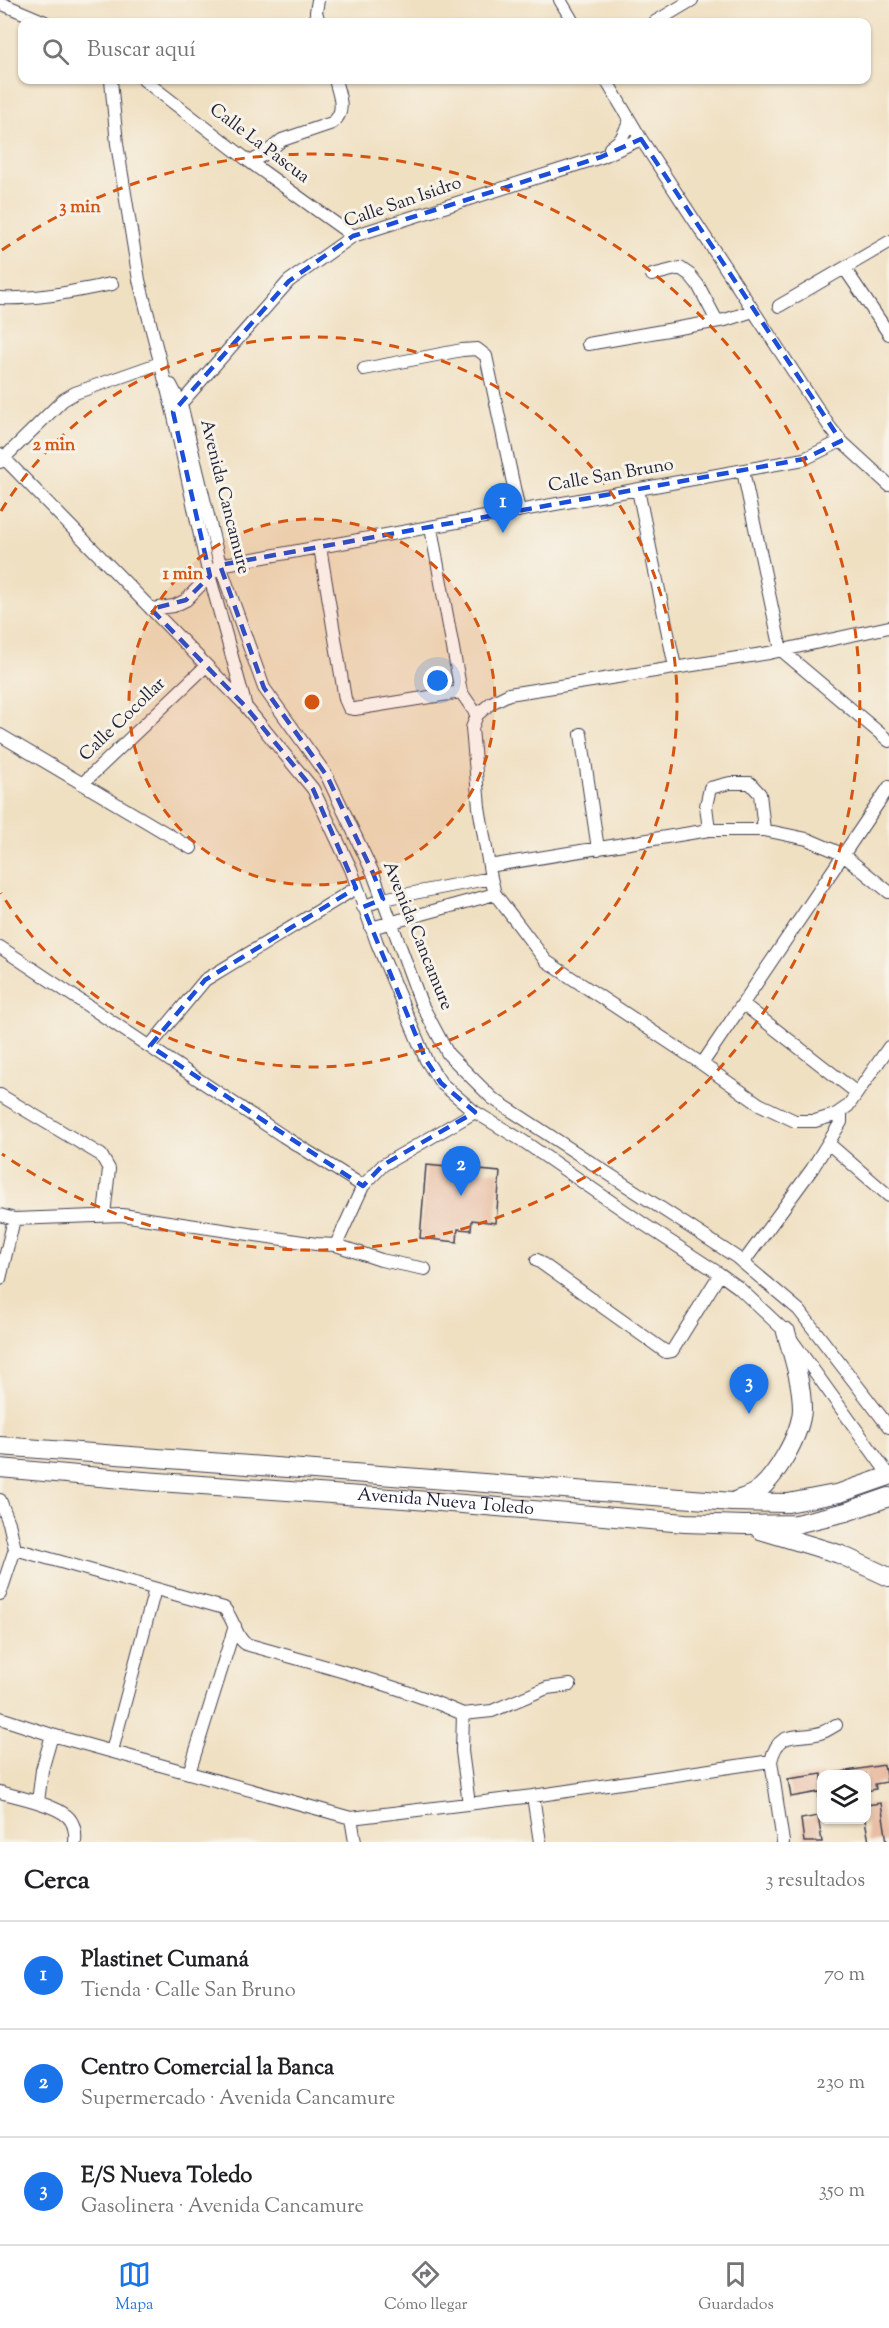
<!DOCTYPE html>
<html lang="es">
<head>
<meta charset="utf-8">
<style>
	body { margin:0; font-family:"Sorts Mill Goudy",serif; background:#f6f6f6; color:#202124 }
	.controls { position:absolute; right:18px; bottom:18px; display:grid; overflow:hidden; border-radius:12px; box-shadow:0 2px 4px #0004 }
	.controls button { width:54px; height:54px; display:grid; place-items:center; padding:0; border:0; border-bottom:2px solid #e0e0e0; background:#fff; color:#202124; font:30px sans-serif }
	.you { position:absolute; left:438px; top:681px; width:21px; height:21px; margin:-15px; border:4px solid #fff; border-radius:50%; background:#1a73e8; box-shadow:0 0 0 9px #1a73e833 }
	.badge { display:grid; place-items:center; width:39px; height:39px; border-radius:50%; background:#1a73e8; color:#fff; font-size:20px; font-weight:700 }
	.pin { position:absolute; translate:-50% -50px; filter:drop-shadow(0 2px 3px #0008) }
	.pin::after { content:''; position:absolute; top:32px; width:21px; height:18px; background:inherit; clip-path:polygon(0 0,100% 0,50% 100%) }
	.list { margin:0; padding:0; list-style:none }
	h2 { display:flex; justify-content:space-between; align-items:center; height:78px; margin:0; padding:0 24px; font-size:26px }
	h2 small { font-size:20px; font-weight:400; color:#757577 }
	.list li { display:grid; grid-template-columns:39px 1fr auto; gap:18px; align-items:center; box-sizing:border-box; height:108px; padding:0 24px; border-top:2px solid #e0e0e0 }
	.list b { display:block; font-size:22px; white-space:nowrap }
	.list p { margin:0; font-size:20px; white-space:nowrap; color:#757577 }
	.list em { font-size:20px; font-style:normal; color:#757577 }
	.icon { flex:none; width:33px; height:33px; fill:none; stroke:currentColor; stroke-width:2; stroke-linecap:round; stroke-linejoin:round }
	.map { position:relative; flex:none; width:889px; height:1842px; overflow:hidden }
	.search { position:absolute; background:#fff; box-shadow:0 2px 4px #0004; left:18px; right:18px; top:18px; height:66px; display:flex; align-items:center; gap:15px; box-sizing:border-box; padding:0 21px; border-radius:12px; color:#757577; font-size:22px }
	.sheet { height:402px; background:#fff }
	nav { display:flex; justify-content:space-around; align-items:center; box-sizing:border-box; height:84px; border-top:2px solid #e0e0e0; background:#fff; font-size:16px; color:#757577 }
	nav a { display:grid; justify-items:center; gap:3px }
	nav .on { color:#1a73e8 }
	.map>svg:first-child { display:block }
</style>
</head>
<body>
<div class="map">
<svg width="889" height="1842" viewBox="0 0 889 1842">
	<rect width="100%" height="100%" fill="#f7f3e8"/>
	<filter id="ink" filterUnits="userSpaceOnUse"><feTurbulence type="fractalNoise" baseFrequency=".0167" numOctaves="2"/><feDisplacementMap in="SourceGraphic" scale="12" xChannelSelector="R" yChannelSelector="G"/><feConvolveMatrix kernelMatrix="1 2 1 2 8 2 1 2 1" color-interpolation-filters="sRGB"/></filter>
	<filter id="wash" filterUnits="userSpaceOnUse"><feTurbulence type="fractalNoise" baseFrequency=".008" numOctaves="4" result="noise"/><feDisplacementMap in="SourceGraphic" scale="24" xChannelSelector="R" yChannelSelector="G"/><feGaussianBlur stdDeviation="1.35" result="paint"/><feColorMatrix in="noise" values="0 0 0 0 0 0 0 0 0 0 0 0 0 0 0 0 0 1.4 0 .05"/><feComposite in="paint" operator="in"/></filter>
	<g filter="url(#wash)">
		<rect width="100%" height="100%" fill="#f0e0c2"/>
		<g id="blocks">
			<!-- building -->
			<path fill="#e7b89e" d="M 426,1165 L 500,1172 L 496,1223 L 472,1220 L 471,1230 L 458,1229 L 457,1242 L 420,1238 Z
				M 884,1765 L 887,1782 L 875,1784 L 876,1789 L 866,1791 L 866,1774 L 828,1774 Z
				M 822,1774 L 822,1797 L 819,1798 L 819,1792 L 791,1797 L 788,1779 Z
				M 881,1803 L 887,1842 L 869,1842 L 865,1820 L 866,1805 Z
				M 818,1816 L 822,1842 L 804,1842 L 801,1819 Z"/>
		</g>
	</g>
	<g filter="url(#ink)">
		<use href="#blocks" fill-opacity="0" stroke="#413e4f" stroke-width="1.5"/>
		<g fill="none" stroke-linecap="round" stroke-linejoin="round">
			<defs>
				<path id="street" d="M 318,0 L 316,12 L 319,22
					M 560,0 L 573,22
					M 0,3 L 45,22
					M 655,22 L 692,0
					M 111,80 L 117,144 L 139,280 L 173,412 L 207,567 L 246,707 L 313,789 L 351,869 L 377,943 L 426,1060 L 441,1083 L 475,1112 L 523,1141 L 642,1223 L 720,1274 L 738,1287 L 786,1332 L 889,1475
					M 144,80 L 250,162 L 353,236
					M 606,80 L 641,139 L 829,426 L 841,441 L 889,485
					M 610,148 L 621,139 L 630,121
					M 250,162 L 265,154 L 282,140 L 332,123 C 347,112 339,95 335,80
					M 845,269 L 889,334
					M 652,275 L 680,268 L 690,275 L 698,285 L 717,321
					M 0,298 C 37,300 75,291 112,284
					M 779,306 L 889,242
					M 588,344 L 725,320 L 753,311
					M 364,369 L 462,350 L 477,349 L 486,356 L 519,511
					M 171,385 L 181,404 L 220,565 L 264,688 L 327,776 L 373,873 L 421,1003 L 448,1054 L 492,1098 L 736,1257 L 799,1310 L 889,1427
					M 176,409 L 289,281 L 353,236 L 601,157 L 641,139
					M 0,454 L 244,704
					M 0,462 L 63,400 L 75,393 L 160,363
					M 743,471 L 781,650 L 889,741
					M 638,490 L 675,667
					M 431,528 L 461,692 L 477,715
					M 320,547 L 345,699 L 349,708 L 355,709 L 461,692
					M 151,609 L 174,606 L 186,600 L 220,565 L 804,459 L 841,441
					M 889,627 L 769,653 L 509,694 L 491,703 L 477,715 L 472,728 L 479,807 L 491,878 L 495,894 L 546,961 L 702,1064 L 759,1104 L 795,1121 L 815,1121 L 835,1115 L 848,1106 L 889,1047
					M 581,734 L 598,849
					M 0,735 L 191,848
					M 82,784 L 206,666
					M 709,830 L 706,806 L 710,788 L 730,783 L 750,783 L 760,794 L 764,830
					M 489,866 L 709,830 L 764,830 L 807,839 L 842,854 L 889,892
					M 363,907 L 383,899 L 491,878
					M 371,928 L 495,894
					M 0,947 L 283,1136 L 363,1186
					M 743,1004 L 857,1093
					M 150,1046 L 205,980 L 356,888
					M 702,1064 L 889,787
					M 0,1095 L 101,1155 L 109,1169 L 104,1215
					M 828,1143 L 889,1196
					M 0,1215 L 14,1219 L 122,1215 L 316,1244 L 336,1245 L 363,1186 L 383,1165 L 475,1112
					M 336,1245 L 381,1260 L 425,1269
					M 537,1260 L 666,1352 L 672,1351 L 720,1274
					M 743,1263 L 812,1169 L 841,1122 L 841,1112
					M 0,1279 L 14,1219
					M 0,1500 L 9,1523 L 15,1549 L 0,1594
					M 15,1549 L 224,1608 C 234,1619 236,1638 246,1644 C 319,1665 393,1683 463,1714 L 462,1751 L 469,1804
					M 463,1714 L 492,1711 L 547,1688 L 570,1685
					M 0,1718 L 52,1735 L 351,1818 L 533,1796 L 771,1761
					M 112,1751 L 155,1589
					M 189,1773 L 235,1626
					M 0,1792 C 18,1797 53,1804 67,1816 C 74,1822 76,1833 75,1842
					M 533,1796 L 540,1842
					M 38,1802 L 42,1770 L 52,1735
					M 351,1818 L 355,1842
					M 783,1842 L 771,1761 C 779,1726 801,1741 823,1732 C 828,1730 832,1727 836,1725"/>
				<g id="secondary">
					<path d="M 0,1446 L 732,1502 L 788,1503 L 840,1493 L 889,1476"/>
					<path id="s1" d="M 0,1468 L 144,1481 L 404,1499 L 685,1523 L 744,1525 L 796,1524 L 846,1512 L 889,1497"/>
					<path d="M 737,1500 C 743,1498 749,1496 754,1493 C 775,1480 801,1434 802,1409 C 802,1383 793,1357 786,1332"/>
					<path d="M 760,1530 L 839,1554 L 889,1577"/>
				</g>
			</defs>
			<!-- street casing -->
			<use href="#street" stroke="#413e4f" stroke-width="14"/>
			<!-- secondary casing -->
			<use href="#secondary" stroke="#413e4f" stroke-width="20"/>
			<!-- street -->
			<use href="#street" stroke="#fff" stroke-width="12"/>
			<!-- secondary -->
			<use href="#secondary" stroke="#fff" stroke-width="18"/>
		</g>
	</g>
	<!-- marked area -->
	<path fill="none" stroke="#1d4ed8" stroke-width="4.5" stroke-dasharray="12 8" stroke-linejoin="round" d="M 641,139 L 841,441 L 804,459 L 220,565 L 264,688 L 327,776 L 373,873 L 383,899 L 363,907 L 426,1060 L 441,1083 L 475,1112 L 383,1165 L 363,1186 L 150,1046 L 205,980 L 356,888 L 313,789 L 246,707 L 151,609 L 186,600 L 210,576 L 173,412 L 289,281 L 353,236 L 601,157 Z"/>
	<!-- distance rings -->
	<circle cx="312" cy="702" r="183" fill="#d45411" fill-opacity=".12"/>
	<g fill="none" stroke="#d45411" stroke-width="3" stroke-dasharray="10 8">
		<circle cx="312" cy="702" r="183"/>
		<path d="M1 511A365 365 0 1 1 1 893"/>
		<path d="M2 250A548 548 0 1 1 2 1154"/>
	</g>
	<g text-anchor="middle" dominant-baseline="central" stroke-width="6" stroke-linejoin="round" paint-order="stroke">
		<!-- street labels -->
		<g font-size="18" fill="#22223b" stroke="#f7f3e8">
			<text transform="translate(259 144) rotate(37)">Calle La Pascua</text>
			<text transform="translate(403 203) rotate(-19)">Calle San Isidro</text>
			<text transform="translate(611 476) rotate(-10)">Calle San Bruno</text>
			<text transform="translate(224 497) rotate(76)">Avenida Cancamure</text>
			<text transform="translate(123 720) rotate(-44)">Calle Cocollar</text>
			<text transform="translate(417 936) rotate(68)">Avenida Cancamure</text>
			<text stroke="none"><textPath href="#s1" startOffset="447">Avenida Nueva Toledo</textPath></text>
		</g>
	</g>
	<circle cx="312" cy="702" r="9" fill="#d45411" stroke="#f7f3e8" stroke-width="3"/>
	<g font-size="18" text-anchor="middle" font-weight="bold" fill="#d45411" stroke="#f7f3e8" stroke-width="6" stroke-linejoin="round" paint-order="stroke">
		<text x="80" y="212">3 min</text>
		<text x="54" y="450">2 min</text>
		<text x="183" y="579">1 min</text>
	</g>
</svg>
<div class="controls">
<button><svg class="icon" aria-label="layers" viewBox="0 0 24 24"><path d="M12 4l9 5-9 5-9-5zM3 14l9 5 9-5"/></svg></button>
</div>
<div class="you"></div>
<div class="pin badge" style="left:503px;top:533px">1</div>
<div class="pin badge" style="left:461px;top:1196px">2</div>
<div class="pin badge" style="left:749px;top:1414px">3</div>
<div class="search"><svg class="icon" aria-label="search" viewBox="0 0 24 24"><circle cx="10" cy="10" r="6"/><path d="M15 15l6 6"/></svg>Buscar aquí</div>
</div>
<section class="sheet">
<h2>Cerca<small>3 resultados</small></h2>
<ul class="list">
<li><span class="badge">1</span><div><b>Plastinet Cumaná</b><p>Tienda · Calle San Bruno</p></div><em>70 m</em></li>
<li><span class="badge">2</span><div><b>Centro Comercial la Banca</b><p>Supermercado · Avenida Cancamure</p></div><em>230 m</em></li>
<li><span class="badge">3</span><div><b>E/S Nueva Toledo</b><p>Gasolinera · Avenida Cancamure</p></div><em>350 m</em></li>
</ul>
</section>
<nav>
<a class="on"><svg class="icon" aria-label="map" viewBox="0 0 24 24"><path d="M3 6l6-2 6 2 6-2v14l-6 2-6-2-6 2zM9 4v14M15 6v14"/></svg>Mapa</a>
<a><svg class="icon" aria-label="directions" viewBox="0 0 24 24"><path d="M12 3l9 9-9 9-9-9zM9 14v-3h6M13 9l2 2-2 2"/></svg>Cómo llegar</a>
<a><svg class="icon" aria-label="saved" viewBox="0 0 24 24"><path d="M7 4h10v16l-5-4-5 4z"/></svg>Guardados</a>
</nav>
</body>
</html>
